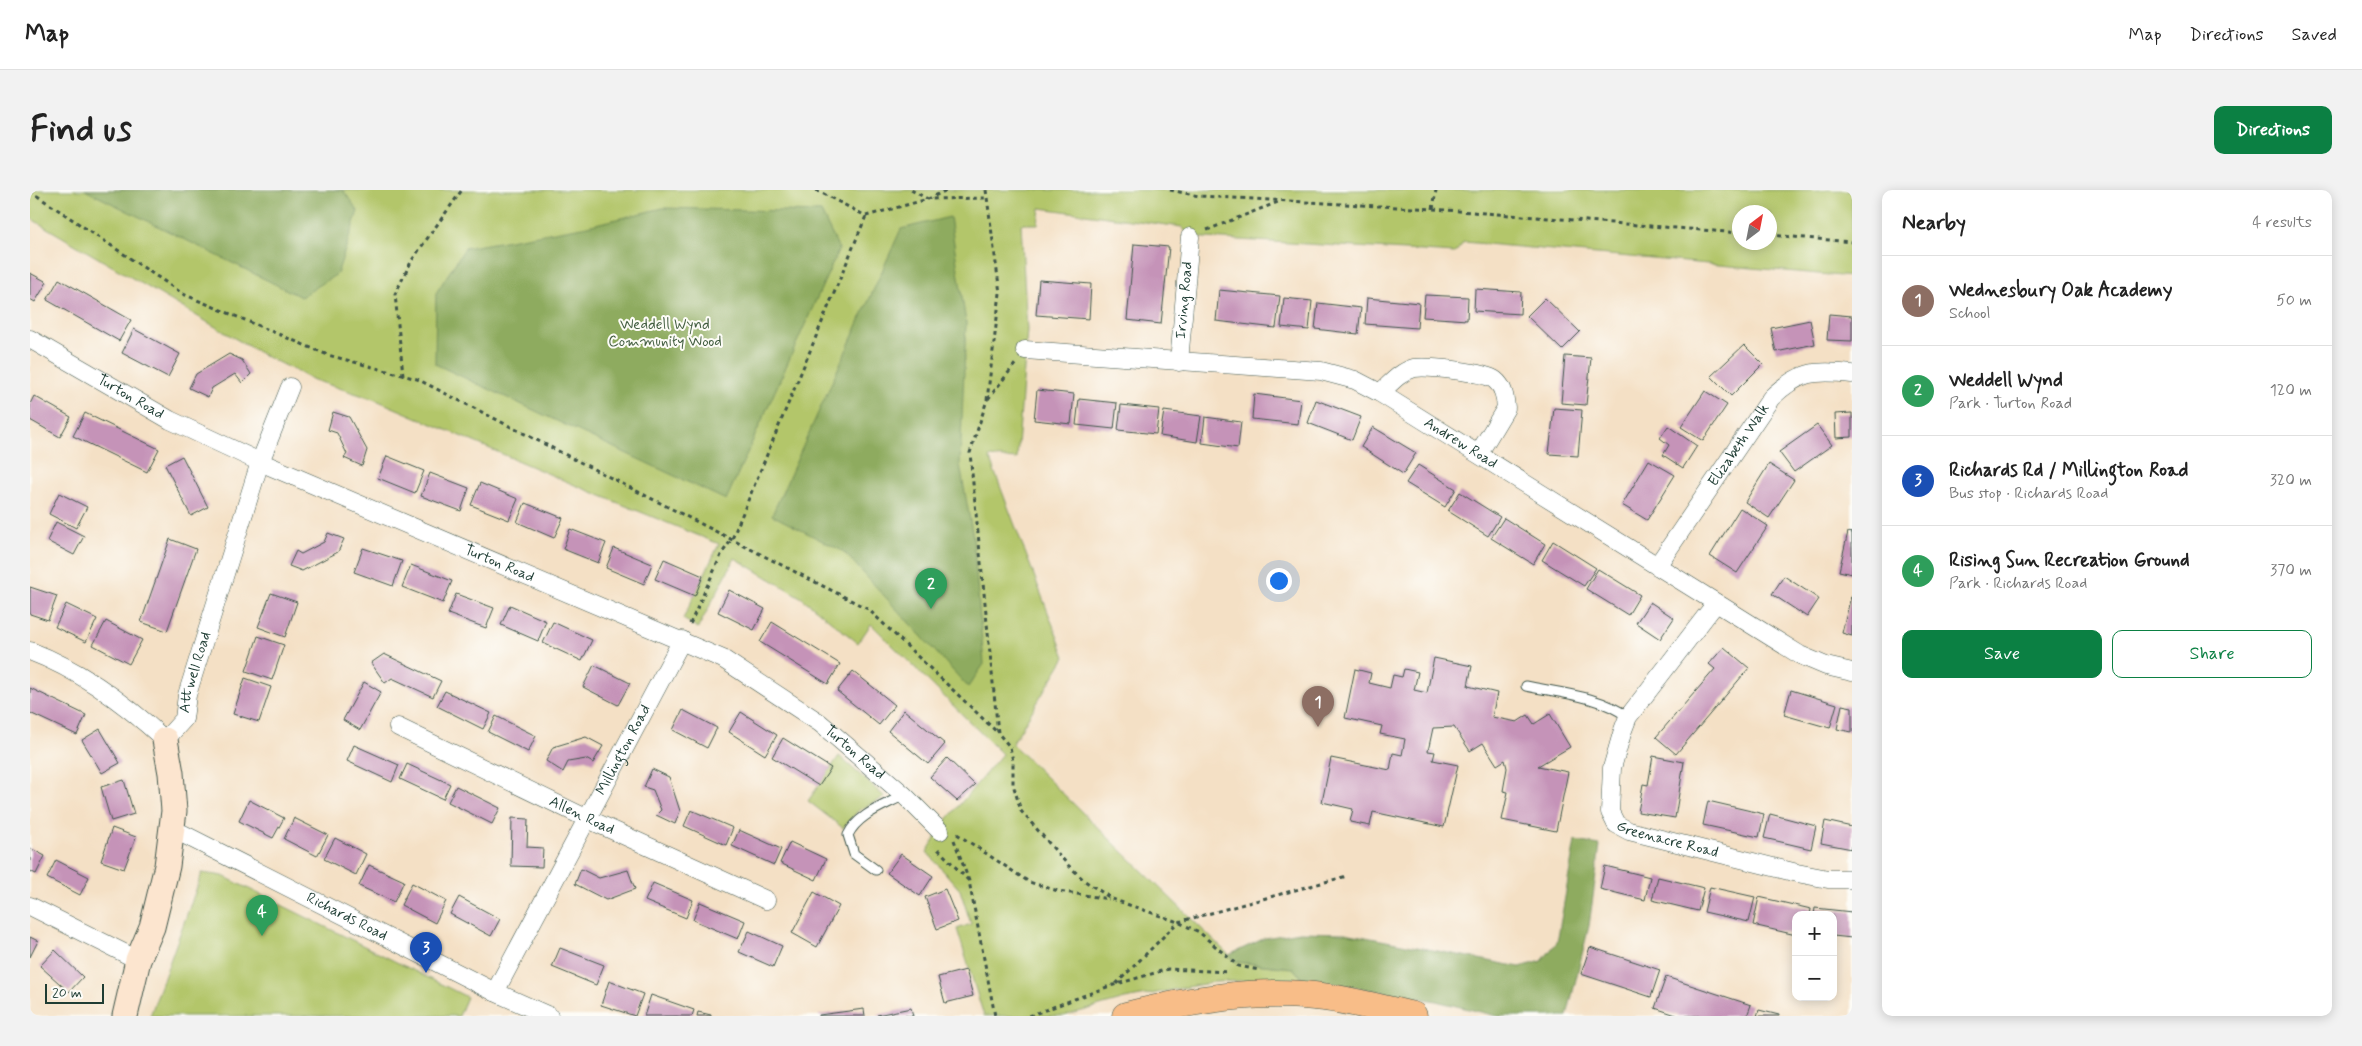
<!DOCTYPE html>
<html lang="en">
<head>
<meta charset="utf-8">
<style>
	body { margin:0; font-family:Mynerve,sans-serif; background:#f2f2f2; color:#222 }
	.controls { position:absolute; right:15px; bottom:15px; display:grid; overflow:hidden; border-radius:10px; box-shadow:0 2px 12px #0003 }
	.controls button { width:45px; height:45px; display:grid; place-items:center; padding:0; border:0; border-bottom:1px solid #e0e0e0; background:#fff; color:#222; font:25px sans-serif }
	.compass { position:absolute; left:1702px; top:15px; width:45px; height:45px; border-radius:50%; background:#fff; box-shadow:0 2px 12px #0003; rotate:32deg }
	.scale { position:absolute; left:15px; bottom:12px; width:59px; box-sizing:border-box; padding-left:5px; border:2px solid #1f3d34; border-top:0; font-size:14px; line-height:18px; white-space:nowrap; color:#1f3d34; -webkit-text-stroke:4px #fdfcf7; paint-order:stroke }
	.you { position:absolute; left:1248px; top:390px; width:18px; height:18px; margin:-12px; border:4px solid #fff; border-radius:50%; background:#1a73e8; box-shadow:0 0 0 8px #1a73e833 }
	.badge { display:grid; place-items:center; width:32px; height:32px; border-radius:50%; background:#0b8043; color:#fff; font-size:16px; font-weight:700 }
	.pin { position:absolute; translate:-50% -41px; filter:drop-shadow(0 1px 2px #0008) }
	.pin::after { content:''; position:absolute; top:26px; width:18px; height:15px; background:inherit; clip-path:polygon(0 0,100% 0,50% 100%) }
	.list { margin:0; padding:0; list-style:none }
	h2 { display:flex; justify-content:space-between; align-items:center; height:65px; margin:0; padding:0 20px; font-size:21px }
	h2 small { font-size:16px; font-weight:400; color:#767676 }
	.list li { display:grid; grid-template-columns:32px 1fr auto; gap:15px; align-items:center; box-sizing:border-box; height:90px; padding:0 20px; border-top:1px solid #e0e0e0 }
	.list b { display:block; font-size:19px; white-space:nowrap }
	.list p { margin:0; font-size:16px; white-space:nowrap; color:#767676 }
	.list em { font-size:16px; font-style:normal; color:#767676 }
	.actions { display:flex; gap:10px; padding:15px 20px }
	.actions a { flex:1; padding:11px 0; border:1px solid #0b8043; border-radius:10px; text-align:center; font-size:18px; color:#0b8043 }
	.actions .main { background:#0b8043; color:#fff }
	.map { position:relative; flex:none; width:1822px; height:826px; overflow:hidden; border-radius:10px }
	header { display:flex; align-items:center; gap:30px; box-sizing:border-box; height:70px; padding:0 25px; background:#fff; border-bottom:1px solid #e0e0e0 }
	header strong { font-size:24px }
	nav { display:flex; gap:28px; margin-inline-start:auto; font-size:18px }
	.intro { display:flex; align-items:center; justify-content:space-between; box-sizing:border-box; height:120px; padding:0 30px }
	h1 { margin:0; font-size:35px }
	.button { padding:12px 22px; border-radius:10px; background:#0b8043; color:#fff; font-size:18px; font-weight:700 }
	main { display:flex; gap:30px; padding:0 30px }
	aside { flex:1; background:#fff; border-radius:10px; box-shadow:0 2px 12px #0003 }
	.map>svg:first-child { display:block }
</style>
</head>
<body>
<header>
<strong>Map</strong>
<nav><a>Map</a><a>Directions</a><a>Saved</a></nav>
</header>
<div class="intro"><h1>Find us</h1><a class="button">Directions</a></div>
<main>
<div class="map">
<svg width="1822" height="826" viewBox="0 0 1822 826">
	<rect width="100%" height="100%" fill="#fdfcf7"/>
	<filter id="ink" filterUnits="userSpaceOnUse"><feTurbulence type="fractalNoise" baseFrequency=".02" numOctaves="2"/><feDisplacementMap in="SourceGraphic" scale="10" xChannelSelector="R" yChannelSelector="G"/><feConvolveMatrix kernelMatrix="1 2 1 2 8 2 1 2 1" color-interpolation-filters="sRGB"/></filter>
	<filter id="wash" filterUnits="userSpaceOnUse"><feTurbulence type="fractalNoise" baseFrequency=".0096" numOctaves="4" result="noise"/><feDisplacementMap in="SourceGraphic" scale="20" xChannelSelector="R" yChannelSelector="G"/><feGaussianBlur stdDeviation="1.12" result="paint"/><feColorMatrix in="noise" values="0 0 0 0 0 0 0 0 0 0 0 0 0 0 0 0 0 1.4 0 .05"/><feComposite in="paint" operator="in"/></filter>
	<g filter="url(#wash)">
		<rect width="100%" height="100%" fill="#f4e0c5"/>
		<!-- green -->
		<path fill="#b3c66a" stroke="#69824f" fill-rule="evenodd" d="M 0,0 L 1822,0 L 1822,87 L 1434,52 L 1425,63 L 1160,47 L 1152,37 L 1010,18 L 1008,34 L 991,34 L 997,140 L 987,269 L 959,267 L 1035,467 L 982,554 L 1206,772 L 1263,778 L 1272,788 L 1184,792 L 1095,809 L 1034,826 L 954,826 L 927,739 L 941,734 L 930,700 L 897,662 L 915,632 L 972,564 L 841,434 L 828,453 L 772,408 L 705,368 L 668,438 L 653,429 L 689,354 L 547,296 L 346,210 L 284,190 L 235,166 L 0,28 ZM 1710,22 L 1740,22 L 1740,52 L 1710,52 Z
			M 809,566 L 855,607 L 829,620 L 813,638 L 778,611 Z
			M 172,683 L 193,686 L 437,807 L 429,826 L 120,826 Z"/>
		<!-- forest -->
		<path fill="#8eab5e" stroke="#567449" d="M 55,0 L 313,0 L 328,21 L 307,84 L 271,107 Z
			M 633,18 L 791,22 L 809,59 L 696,310 L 405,174 L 406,103 L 435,58 L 553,37 Z
			M 920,27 L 936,133 L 930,275 L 943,347 L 954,474 L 938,497 L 814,362 L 742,325 L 871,39 Z
			M 1545,651 L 1570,655 L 1559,736 L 1537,826 L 1467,826 L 1406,811 L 1272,788 L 1263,778 L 1206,772 L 1199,765 L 1235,748 L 1270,742 L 1315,743 L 1490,777 L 1512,771 L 1527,752 Z"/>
		<g id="blocks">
			<!-- building -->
			<path fill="#c593b8" d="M 1104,54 L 1139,57 L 1131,134 L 1097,130 Z
				M 0,83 L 17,92 L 5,112 L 0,109 Z
				M 29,89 L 101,130 L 89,151 L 17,110 Z
				M 1009,90 L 1061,94 L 1059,129 L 1006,125 Z
				M 1445,99 L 1491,102 L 1490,124 L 1444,121 Z
				M 1189,100 L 1250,106 L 1246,138 L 1186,131 Z
				M 1395,105 L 1438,107 L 1437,130 L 1393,127 Z
				M 1254,108 L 1282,111 L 1279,140 L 1251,137 Z
				M 1337,108 L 1389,113 L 1387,138 L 1335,134 Z
				M 1515,108 L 1550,142 L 1532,160 L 1497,126 Z
				M 1288,113 L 1331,118 L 1328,144 L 1285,139 Z
				M 1799,124 L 1822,126 L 1822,151 L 1797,150 Z
				M 1780,130 L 1785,154 L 1746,162 L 1741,138 Z
				M 104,139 L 150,164 L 138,187 L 92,163 Z
				M 1714,155 L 1733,174 L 1701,206 L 1681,186 Z
				M 199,164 L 212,170 L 221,184 L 212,193 L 205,184 L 182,198 L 178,207 L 159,198 L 166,184 Z
				M 1535,166 L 1561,168 L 1556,215 L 1531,213 Z
				M 1007,200 L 1044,204 L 1041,234 L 1004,230 Z
				M 1675,201 L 1697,215 L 1673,251 L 1651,237 Z
				M 1224,204 L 1271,210 L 1268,234 L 1222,229 Z
				M 4,206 L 41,227 L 30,247 L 0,230 L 0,214 Z
				M 1049,209 L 1087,213 L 1084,239 L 1046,235 Z
				M 1286,210 L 1331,227 L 1322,250 L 1278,233 Z
				M 1091,215 L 1129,219 L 1126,244 L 1088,240 Z
				M 1524,218 L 1552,220 L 1548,266 L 1519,264 Z
				M 1134,221 L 1171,226 L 1167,252 L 1130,246 Z
				M 303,222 L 319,227 L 337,260 L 332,276 L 314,268 L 317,264 L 307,243 L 298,240 Z
				M 55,223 L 129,259 L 117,282 L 43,246 Z
				M 1822,223 L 1822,247 L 1806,248 L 1805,224 Z
				M 1175,227 L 1211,232 L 1208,258 L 1172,253 Z
				M 1787,235 L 1802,255 L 1764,282 L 1749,262 Z
				M 1638,236 L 1667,256 L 1653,278 L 1633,265 L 1639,255 L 1630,248 Z
				M 1343,237 L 1386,263 L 1373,284 L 1331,257 Z
				M 152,266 L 178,317 L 161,326 L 135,275 Z
				M 357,266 L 394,281 L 385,303 L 348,288 Z
				M 1619,270 L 1645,285 L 1617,330 L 1592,315 Z
				M 1739,274 L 1764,290 L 1739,328 L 1715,312 Z
				M 1388,275 L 1426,299 L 1415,317 L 1376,293 Z
				M 400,283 L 439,298 L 431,321 L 391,306 Z
				M 450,293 L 488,309 L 479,330 L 441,315 Z
				M 1430,302 L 1470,327 L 1458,346 L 1418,321 Z
				M 29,303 L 57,317 L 46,338 L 19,324 Z
				M 495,313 L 533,328 L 524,348 L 487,332 Z
				M 1710,318 L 1738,336 L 1707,383 L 1680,366 Z
				M 1474,328 L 1515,354 L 1503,374 L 1461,348 Z
				M 26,332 L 54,346 L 44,365 L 17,351 Z
				M 540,339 L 576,353 L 568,373 L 533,359 Z
				M 1818,342 L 1822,343 L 1822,384 L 1809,381 Z
				M 298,343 L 314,349 L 308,362 L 272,381 L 259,376 L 266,361 L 271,364 L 294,352 Z
				M 140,349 L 166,359 L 137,441 L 111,432 Z
				M 1523,351 L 1566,378 L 1554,396 L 1512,370 Z
				M 333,358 L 372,371 L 363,396 L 324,382 Z
				M 584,358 L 622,374 L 614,394 L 576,378 Z
				M 634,369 L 673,386 L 665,406 L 625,389 Z
				M 381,375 L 422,391 L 413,413 L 372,397 Z
				M 1568,379 L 1610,405 L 1598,425 L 1556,399 Z
				M 1754,386 L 1789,409 L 1777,427 L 1742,404 Z
				M 0,397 L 27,406 L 18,430 L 0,424 Z
				M 699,400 L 735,419 L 724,440 L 688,422 Z
				M 241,403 L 267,412 L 255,447 L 228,437 Z
				M 426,404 L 464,418 L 456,438 L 418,424 Z
				M 1821,406 L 1822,407 L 1822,446 L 1812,443 Z
				M 1620,412 L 1644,428 L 1630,449 L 1606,433 Z
				M 36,414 L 67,429 L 56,452 L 25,437 Z
				M 480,415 L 516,431 L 508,451 L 471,435 Z
				M 76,431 L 112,450 L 99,474 L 63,455 Z
				M 523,432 L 562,450 L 552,471 L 513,453 Z
				M 742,432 L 810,474 L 798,494 L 730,452 Z
				M 228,446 L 254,455 L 242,490 L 216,481 Z
				M 1694,457 L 1719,478 L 1646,564 L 1626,547 L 1685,479 L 1679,474 Z
				M 354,464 L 411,491 L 403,507 L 362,488 L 355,493 L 341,473 Z
				M 1404,468 L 1442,476 L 1438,496 L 1467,503 L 1462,527 L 1487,532 L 1498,525 L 1504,534 L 1520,524 L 1540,557 L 1508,576 L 1538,582 L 1526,641 L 1472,630 L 1478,602 L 1473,601 L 1477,578 L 1475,570 L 1467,575 L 1453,553 L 1440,561 L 1424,537 L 1403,538 L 1398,561 L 1405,562 L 1403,570 L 1428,575 L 1414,637 L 1343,622 L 1340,636 L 1320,632 L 1323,619 L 1292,612 L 1301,568 L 1360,580 L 1363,563 L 1372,565 L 1375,549 L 1350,544 L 1352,536 L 1315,528 L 1325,479 L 1341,483 L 1339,493 L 1360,498 L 1363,485 L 1372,487 L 1374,479 L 1388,482 L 1384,500 L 1397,503 Z
				M 564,475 L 600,493 L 588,515 L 553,497 Z
				M 823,481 L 865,515 L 849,535 L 807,501 Z
				M 215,488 L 241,497 L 229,532 L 203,524 Z
				M 334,492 L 351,502 L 330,540 L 313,530 Z
				M 0,498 L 56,525 L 47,545 L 0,523 Z
				M 1761,500 L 1807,514 L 1800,538 L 1754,525 Z
				M 415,501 L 461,523 L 453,539 L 407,516 Z
				M 1812,515 L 1822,517 L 1822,542 L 1807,539 Z
				M 653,520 L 687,538 L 677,558 L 643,540 Z
				M 874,520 L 915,554 L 898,574 L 858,541 Z
				M 711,522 L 747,545 L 735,565 L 699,542 Z
				M 466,526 L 506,546 L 498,562 L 458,542 Z
				M 70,539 L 90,573 L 72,583 L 52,550 Z
				M 556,547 L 573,556 L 563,573 L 556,569 L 538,572 L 533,582 L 516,571 L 523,557 Z
				M 753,548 L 801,578 L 789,596 L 742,567 Z
				M 324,555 L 369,575 L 362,592 L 317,571 Z
				M 1623,566 L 1654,572 L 1645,628 L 1608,622 L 1613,594 L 1618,595 Z
				M 917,568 L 945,595 L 927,611 L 900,587 Z
				M 377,574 L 420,594 L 413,609 L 370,589 Z
				M 622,579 L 639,587 L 650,621 L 645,634 L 626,625 L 631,620 L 623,600 L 614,597 Z
				M 94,590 L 104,624 L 81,631 L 71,597 Z
				M 426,596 L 470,618 L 462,634 L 418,612 Z
				M 219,610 L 254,628 L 243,648 L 209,631 Z
				M 1678,611 L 1734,624 L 1729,647 L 1673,635 Z
				M 661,620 L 703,638 L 696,655 L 654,636 Z
				M 1740,624 L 1786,636 L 1781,659 L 1734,648 Z
				M 264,628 L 298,645 L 287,666 L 254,649 Z
				M 482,628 L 498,629 L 497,657 L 513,658 L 512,677 L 481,676 Z
				M 1795,631 L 1822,637 L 1822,659 L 1791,653 Z
				M 82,638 L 106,647 L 94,679 L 71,671 Z
				M 709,640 L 751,659 L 744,675 L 702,656 Z
				M 305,648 L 336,664 L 326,685 L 294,669 Z
				M 760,652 L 796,669 L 786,690 L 750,673 Z
				M 0,658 L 15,666 L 6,684 L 0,681 Z
				M 871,664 L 903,686 L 890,706 L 857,683 Z
				M 26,670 L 59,687 L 50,705 L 17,688 Z
				M 339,675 L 374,691 L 364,712 L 329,696 Z
				M 1575,676 L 1620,687 L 1615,710 L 1570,699 Z
				M 551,679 L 569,688 L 598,680 L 605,699 L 576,710 L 545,694 Z
				M 1628,687 L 1674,698 L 1668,721 L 1622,710 Z
				M 382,693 L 416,711 L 405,733 L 371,715 Z
				M 623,693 L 663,710 L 656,728 L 615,711 Z
				M 1680,697 L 1725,707 L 1719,732 L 1674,722 Z
				M 915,699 L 928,731 L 907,739 L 895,707 Z
				M 784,702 L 809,716 L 787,757 L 762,743 Z
				M 429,707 L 470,729 L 461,746 L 420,724 Z
				M 1729,707 L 1781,719 L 1780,725 L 1766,725 L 1766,745 L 1723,735 Z
				M 670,712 L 715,731 L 708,749 L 663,730 Z
				M 1785,718 L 1822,722 L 1822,748 L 1803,746 L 1803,725 L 1784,725 Z
				M 719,741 L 752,756 L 743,777 L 709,762 Z
				M 0,747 L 8,751 L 0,767 Z
				M 1560,757 L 1630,780 L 1621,807 L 1551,784 Z
				M 530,758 L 574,775 L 566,795 L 522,777 Z
				M 25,760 L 53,787 L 39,802 L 10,776 Z
				M 936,780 L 943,806 L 915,813 L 908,787 Z
				M 1636,787 L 1721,815 L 1717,826 L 1649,826 L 1625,818 Z
				M 579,791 L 613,804 L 605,826 L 571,815 Z
				M 621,805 L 664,820 L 662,826 L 614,826 Z
				M 881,818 L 883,826 L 848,826 L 847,825 Z
				M 834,819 L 835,826 L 789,826 L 789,825 Z
				M 1729,820 L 1749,825 L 1749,826 L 1727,826 Z
				M 668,822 L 681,825 L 681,826 L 667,826 Z"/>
		</g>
	</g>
	<g filter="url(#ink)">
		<use href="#blocks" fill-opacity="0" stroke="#3f554a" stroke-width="1"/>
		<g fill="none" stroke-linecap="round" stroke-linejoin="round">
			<defs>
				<path id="lane" d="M 1496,496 C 1530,503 1570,506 1598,527
					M 846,680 L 824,664 L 818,645 C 828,624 854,616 874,605"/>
				<g id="street">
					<path id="s1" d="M 0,149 L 140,230 L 230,272 L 693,469 L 790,533 L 874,605 L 910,641"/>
					<path id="s2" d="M 995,160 L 1291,181 L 1325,190 L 1350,203 L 1770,465 L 1796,476 L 1822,482"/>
					<path id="s3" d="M 1149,172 L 1160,47"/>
					<path d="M 1350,203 C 1360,194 1370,182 1384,178 C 1397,176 1455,182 1465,190 C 1474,197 1475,208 1476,218 L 1449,263"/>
					<path id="s4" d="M 1627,376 L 1741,208 C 1769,181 1784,180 1822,184"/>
					<path id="s5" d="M 1686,413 L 1598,527 L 1593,540 L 1582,578 L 1580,622 L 1586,634 L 1599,641 L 1767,683 L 1798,689 L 1822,689"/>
					<path id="s6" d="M 0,461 C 50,480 96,514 135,550 L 154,529 L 157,505 L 230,272 L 260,197"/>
					<path id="s7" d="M 368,537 L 558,629 L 736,710"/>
					<path id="s8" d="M 142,641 L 153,644 L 465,802 L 519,826"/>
					<path d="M 0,716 L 108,770"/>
					<path id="s9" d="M 465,802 L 652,450"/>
				</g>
				<path id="secondary" d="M 95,826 L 108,770 L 122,737 L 137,676 L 144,621 L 141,583 L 135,550"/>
				<path id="primary" d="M 1096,826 C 1160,810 1228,798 1293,807 C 1324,811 1353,819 1383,826"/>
			</defs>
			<!-- lane casing -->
			<use href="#lane" stroke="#3f554a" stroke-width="11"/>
			<!-- street casing -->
			<use href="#street" stroke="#3f554a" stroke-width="19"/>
			<!-- secondary casing -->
			<use href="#secondary" stroke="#3f554a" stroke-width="27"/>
			<!-- primary casing -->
			<use href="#primary" stroke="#3f554a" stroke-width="29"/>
			<!-- path -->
			<path stroke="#3f554a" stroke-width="3" stroke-dasharray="4 4" stroke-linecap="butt" d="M 786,0 L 836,26 L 898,9 L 917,0
				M 881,0 L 898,9 L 958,8
				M 956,0 L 970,103 L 957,210 L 940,263 L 968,543 L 980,557 L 983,571 L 983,594 L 991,621 L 1038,675 L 1055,691 L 1082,709 L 1148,732 L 1169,742 L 1208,776 L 1229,780
				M 1140,0 L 1169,6 L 1403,19 L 1710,43
				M 0,1 L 153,104 L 298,165 L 387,189 L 838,419 L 968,543
				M 1403,19 L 1406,0
				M 1177,40 L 1248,12
				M 1740,45 L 1822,52
				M 373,185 L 365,104 L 382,70 L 432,0
				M 958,209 L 986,173
				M 660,434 L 692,363 L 702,349 L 836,26
				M 927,644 L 999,692 L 1028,701 L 1079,709
				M 924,650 L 939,691 L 965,826
				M 908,659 L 939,691
				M 1086,794 L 1148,732 L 1317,686
				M 999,826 L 1077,797 L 1138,779 L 1199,782"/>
			<!-- lane -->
			<use href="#lane" stroke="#fff" stroke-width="9"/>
			<!-- street -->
			<use href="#street" stroke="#fff" stroke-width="18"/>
			<!-- secondary -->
			<use href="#secondary" stroke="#fce5cf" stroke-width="25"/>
			<!-- primary -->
			<use href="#primary" stroke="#f8bd88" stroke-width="28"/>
		</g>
	</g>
	<g text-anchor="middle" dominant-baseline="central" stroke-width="4" stroke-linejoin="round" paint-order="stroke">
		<!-- street labels -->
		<g font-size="15" fill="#1f3d34" stroke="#fdfcf7">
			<text stroke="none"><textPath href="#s3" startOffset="62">Irving Road</textPath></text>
			<text stroke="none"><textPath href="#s1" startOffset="116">Turton Road</textPath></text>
			<text stroke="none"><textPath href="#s2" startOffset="455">Andrew Road</textPath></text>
			<text stroke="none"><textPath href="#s4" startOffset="146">Elizabeth Walk</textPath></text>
			<text stroke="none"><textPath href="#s1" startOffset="521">Turton Road</textPath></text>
			<text stroke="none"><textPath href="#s6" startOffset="239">Attwell Road</textPath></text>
			<text stroke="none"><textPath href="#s9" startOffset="274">Millington Road</textPath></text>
			<text stroke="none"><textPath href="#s1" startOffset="926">Turton Road</textPath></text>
			<text stroke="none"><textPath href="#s7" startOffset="204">Allen Road</textPath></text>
			<text stroke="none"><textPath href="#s5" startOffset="309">Greenacre Road</textPath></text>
			<text stroke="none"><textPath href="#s8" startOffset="195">Richards Road</textPath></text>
		</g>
		<!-- park labels -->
		<g font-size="15" fill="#445f42" stroke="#fdfcf7">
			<text x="635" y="135">Weddell Wynd<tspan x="635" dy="17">Community Wood</tspan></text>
		</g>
	</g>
</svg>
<div class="controls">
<button>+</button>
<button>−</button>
</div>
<svg class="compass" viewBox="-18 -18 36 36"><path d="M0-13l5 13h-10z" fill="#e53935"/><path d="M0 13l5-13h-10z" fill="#767676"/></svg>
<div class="scale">20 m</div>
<div class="you"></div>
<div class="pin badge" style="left:1288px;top:537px;background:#8d6e63">1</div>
<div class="pin badge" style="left:901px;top:419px;background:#2e9e5b">2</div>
<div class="pin badge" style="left:396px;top:783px;background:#1a4fb4">3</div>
<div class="pin badge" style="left:232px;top:746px;background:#2e9e5b">4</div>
</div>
<aside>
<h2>Nearby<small>4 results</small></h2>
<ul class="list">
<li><span class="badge" style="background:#8d6e63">1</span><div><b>Wednesbury Oak Academy</b><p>School</p></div><em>50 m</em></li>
<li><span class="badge" style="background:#2e9e5b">2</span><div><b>Weddell Wynd</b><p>Park · Turton Road</p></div><em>120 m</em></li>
<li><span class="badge" style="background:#1a4fb4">3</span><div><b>Richards Rd / Millington Road</b><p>Bus stop · Richards Road</p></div><em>320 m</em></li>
<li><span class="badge" style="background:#2e9e5b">4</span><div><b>Rising Sun Recreation Ground</b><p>Park · Richards Road</p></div><em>370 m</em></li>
</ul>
<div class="actions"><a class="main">Save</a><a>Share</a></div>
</aside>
</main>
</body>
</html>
